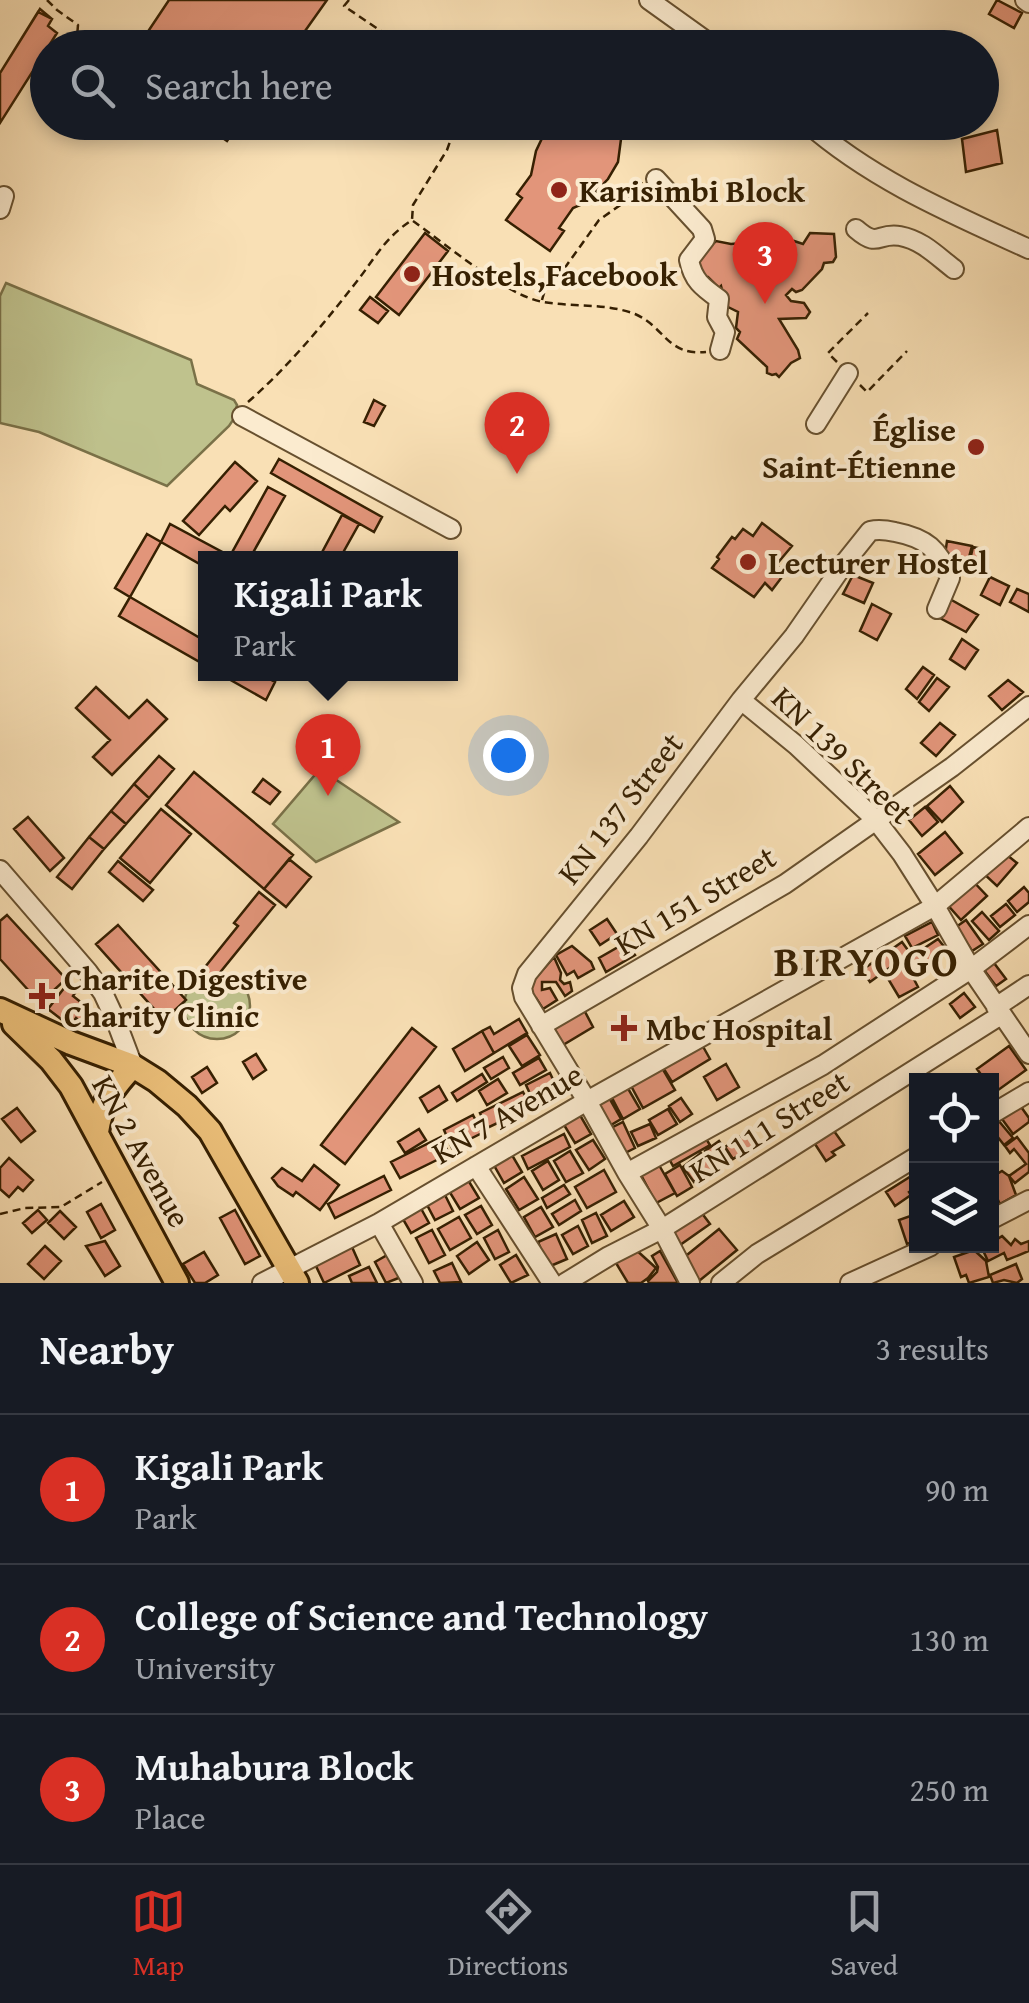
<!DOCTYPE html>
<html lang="en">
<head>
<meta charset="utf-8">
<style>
	body { margin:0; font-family:"Gentium Book Plus",serif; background:#242831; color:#f1f3f6 }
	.controls { position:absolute; right:30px; bottom:30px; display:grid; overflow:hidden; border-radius:0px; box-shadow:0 5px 15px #0003 }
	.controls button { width:90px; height:90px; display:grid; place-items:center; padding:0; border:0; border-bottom:2px solid #363941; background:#171b24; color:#f1f3f6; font:50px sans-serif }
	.you { position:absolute; left:508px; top:755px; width:35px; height:35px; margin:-25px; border:8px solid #fff; border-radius:50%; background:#1a73e8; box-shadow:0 0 0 15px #1a73e833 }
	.badge { display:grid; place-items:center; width:65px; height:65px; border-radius:50%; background:#d93025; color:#fff; font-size:32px; font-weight:700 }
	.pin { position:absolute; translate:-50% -82px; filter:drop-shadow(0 2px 5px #0008) }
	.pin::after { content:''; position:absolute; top:52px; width:35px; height:30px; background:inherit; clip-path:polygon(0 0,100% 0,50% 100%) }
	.popup { position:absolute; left:198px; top:551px; width:260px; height:130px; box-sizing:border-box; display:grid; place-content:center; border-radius:0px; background:#171b24; filter:drop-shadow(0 2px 8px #0005); font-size:32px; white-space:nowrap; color:#9ea1a6 }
	.popup b { font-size:38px; color:#f1f3f6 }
	.popup::after { content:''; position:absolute; left:50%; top:100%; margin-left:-20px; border:20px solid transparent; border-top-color:#171b24 }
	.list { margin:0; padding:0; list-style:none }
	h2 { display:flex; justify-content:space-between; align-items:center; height:130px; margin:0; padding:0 40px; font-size:42px }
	h2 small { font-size:32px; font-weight:400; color:#9ea1a6 }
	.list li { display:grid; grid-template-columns:65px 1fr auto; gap:30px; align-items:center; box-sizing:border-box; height:150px; padding:0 40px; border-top:2px solid #363941 }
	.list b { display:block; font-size:38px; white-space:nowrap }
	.list p { margin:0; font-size:32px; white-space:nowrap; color:#9ea1a6 }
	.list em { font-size:32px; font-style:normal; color:#9ea1a6 }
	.icon { flex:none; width:55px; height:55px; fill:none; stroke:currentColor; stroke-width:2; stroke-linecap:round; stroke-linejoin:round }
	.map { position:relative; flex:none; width:1029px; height:1283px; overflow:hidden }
	.search { position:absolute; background:#171b24; box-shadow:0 5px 15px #0003; left:30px; right:30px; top:30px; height:110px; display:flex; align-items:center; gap:25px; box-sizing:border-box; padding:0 35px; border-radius:55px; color:#9ea1a6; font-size:38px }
	.sheet { height:580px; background:#171b24 }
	nav { display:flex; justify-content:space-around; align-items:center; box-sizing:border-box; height:140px; border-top:2px solid #363941; background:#171b24; font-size:28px; color:#9ea1a6 }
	nav a { display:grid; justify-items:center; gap:5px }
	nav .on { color:#d93025 }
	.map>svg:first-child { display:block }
</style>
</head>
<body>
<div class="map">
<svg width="1029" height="1283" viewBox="0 0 1029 1283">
	<rect width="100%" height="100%" fill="#f9e0b5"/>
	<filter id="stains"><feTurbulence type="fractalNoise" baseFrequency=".002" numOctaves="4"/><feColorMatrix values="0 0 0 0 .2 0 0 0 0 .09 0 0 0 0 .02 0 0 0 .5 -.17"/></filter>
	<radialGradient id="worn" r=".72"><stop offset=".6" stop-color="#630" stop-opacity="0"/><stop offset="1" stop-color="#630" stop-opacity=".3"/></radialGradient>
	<!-- green -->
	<path fill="#bfc28d" stroke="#7a7148" stroke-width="2.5" d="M 6,283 L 191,360 L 197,384 L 234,400 L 237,405 L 233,420 L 229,426 L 167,486 L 39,432 L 0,423 L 0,296 Z
		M 320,769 L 399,822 L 316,862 L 273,824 Z
		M184 1006a33 33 0 1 1 66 0a33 33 0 1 1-66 0Z"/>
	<!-- building -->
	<path fill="#e2957a" stroke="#362002" stroke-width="2.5" d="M 169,0 L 327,0 L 293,48 L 137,48 Z
		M 997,0 L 1022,13 L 1014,28 L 989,14 Z
		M 40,9 L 52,19 L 48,26 L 57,33 L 0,123 L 0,73 Z
		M 38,12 L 52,19 L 48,26 L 57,33 L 0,123 L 0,73 Z
		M 200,122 L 240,122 L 227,141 Z
		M 554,122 L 632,122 L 621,139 L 618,162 L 608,179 L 585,203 L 573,208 L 559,228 L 564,231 L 550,251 L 506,220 L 522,198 L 517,194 L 531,175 L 536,151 L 545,132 Z
		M 997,130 L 1002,163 L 966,172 L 962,139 Z
		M 425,233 L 448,251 L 399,315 L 376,297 Z
		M 810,233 L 834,234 L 836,257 L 833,262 L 824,263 L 822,269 L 802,290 L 796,292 L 792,289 L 786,295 L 791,301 L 804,303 L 810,312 L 806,318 L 779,319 L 798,350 L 800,358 L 791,363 L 779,377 L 776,374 L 772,375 L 767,373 L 767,367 L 737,339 L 740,332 L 736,328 L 738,312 L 726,306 L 721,286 L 719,288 L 708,277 L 702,277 L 694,261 L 716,241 L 731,244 L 742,243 L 774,272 L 774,267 L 781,260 L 780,255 L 790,244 L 794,241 L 803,244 Z
		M 370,297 L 388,311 L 378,323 L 360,310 Z
		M 374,400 L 385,406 L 374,426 L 364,422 Z
		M 279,459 L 382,517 L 374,532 L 271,473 Z
		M 235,462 L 257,481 L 230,511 L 225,506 L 199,535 L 183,521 Z
		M 268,487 L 285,496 L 250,558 L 205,558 L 205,567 L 161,542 L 170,524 L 230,556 Z
		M 342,515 L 359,524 L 340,558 L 319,558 Z
		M 762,523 L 792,546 L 776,565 L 785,573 L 772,590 L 765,583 L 754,597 L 712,568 L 719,559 L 717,557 L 732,537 L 735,539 L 743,529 L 753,536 Z
		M 147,534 L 161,542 L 130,597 L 115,588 Z
		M 947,541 L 972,546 L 968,561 L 945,555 Z
		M 973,547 L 987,550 L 981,575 L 967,573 Z
		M 853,575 L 873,583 L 864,603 L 843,594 Z
		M 990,577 L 1009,586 L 1000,605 L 981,595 Z
		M 1017,589 L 1029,594 L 1029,612 L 1010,602 Z
		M 130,597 L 205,641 L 205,665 L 119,616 Z
		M 948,598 L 978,615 L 966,632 L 938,617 Z
		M 872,604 L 891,614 L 877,640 L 860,631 Z
		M 962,639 L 978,650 L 965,669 L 950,659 Z
		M 923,667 L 934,675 L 917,699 L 906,689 Z
		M 220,674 L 260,674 L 275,682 L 266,700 Z
		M 937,678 L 949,687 L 929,711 L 919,702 Z
		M 1008,680 L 1023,692 L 1002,710 L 989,696 Z
		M 96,687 L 129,718 L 147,700 L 167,719 L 112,775 L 93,757 L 110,740 L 76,708 Z
		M 940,723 L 955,735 L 936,756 L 921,743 Z
		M 159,756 L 174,769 L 149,798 L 134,784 Z
		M 194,772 L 293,855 L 264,889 L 166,805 Z
		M 263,779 L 280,792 L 270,804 L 253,792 Z
		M 134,784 L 149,798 L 126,824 L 111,811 Z
		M 950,786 L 963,802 L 942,822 L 927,806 Z
		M 925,807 L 938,822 L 922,836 L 909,820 Z
		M 161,809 L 191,834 L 150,883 L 120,858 Z
		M 111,811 L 126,824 L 104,849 L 89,837 Z
		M 28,817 L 64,858 L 50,871 L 14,829 Z
		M 945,832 L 962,853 L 935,875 L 918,854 Z
		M 89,837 L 104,849 L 72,889 L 57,877 Z
		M 1002,851 L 1017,863 L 997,886 L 983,873 Z
		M 289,859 L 311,877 L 286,907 L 264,889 Z
		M 118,861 L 153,890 L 143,901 L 109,872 Z
		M 970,878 L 987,896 L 961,920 L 945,902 Z
		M 1024,887 L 1029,893 L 1029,902 L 1017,912 L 1008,901 Z
		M 259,892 L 275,905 L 209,986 L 197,977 L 238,926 L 234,923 Z
		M 1006,904 L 1015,915 L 1000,927 L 991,916 Z
		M 982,912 L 999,931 L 989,940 L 972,921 Z
		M 7,915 L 66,979 L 40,1003 L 0,959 L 0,921 Z
		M 607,919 L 617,934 L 600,945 L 590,930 Z
		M 966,920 L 983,944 L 972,951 L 956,927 Z
		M 932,922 L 938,935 L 912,948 L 905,936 Z
		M 118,925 L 186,1000 L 164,1020 L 96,944 Z
		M 938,939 L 946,949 L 915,970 L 908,959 Z
		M 627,942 L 635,955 L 606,972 L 599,958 Z
		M 902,942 L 910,953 L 870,982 L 862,970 Z
		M 572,946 L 591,962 L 594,969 L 578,978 L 574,971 L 567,975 L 556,955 Z
		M 554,957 L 561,973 L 560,980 L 564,984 L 570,982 L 572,991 L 565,996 L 556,982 L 542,982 L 542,990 L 550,988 L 557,1000 L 543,1009 L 536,998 L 530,995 L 526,989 Z
		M 991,959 L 1006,979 L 996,986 L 981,966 Z
		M 907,966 L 918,987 L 899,997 L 887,977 Z
		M 68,983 L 77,990 L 73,996 L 98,1016 L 85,1025 L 76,1018 L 70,1026 L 48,1009 Z
		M 964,993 L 975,1007 L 960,1018 L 950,1004 Z
		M 582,1006 L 593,1027 L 563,1045 L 552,1024 Z
		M 519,1019 L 527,1033 L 494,1053 L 482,1031 L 490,1027 L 494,1034 Z
		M 412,1028 L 436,1047 L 345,1164 L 321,1145 Z
		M 482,1031 L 494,1053 L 465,1071 L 453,1049 Z
		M 527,1035 L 540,1055 L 522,1066 L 509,1046 Z
		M 701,1043 L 710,1059 L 672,1082 L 662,1066 Z
		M 1009,1046 L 1026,1070 L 994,1093 L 992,1089 L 992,1080 L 985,1080 L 977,1069 Z
		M 256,1054 L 266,1070 L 253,1079 L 243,1062 Z
		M 503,1057 L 509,1068 L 491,1079 L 484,1068 Z
		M 539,1058 L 546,1070 L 520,1085 L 513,1073 Z
		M 726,1064 L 739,1087 L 717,1100 L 704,1077 Z
		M 661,1066 L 675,1090 L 643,1108 L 630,1084 Z
		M 207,1067 L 217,1083 L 202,1093 L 192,1077 Z
		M 550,1073 L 556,1086 L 532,1098 L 526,1085 Z
		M 482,1074 L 487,1082 L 457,1101 L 452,1093 Z
		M 498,1079 L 507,1093 L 487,1105 L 479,1091 Z
		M 626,1085 L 640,1109 L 623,1119 L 610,1094 Z
		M 439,1086 L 447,1100 L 428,1112 L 420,1098 Z
		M 523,1092 L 531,1107 L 487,1128 L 480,1113 Z
		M 608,1096 L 621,1119 L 606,1128 L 593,1104 Z
		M 681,1098 L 692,1114 L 680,1122 L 669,1106 Z
		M 1019,1104 L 1029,1118 L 1029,1122 L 1013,1134 L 1002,1119 Z
		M 17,1108 L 35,1131 L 21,1142 L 2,1119 Z
		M 668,1109 L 677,1124 L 658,1135 L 649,1120 Z
		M 577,1110 L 591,1134 L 575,1143 L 561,1120 Z
		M 473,1115 L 482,1133 L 452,1148 L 444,1130 Z
		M 998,1120 L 1013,1138 L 1004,1145 L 997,1136 L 992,1140 L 992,1126 Z
		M 623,1122 L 635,1148 L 619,1156 L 607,1130 Z
		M 650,1124 L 656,1138 L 638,1146 L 631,1132 Z
		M 419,1129 L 426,1140 L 405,1153 L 398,1142 Z
		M 834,1131 L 844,1145 L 832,1152 L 835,1155 L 826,1161 L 815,1144 Z
		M 747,1132 L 756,1144 L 733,1159 L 725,1147 Z
		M 564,1134 L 570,1147 L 528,1169 L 522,1156 Z
		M 703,1134 L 710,1145 L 673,1166 L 667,1155 Z
		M 441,1137 L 449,1154 L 400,1178 L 391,1162 Z
		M 1017,1137 L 1029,1153 L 1029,1172 L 1015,1183 L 1009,1176 L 1026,1164 L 1014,1149 L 1010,1153 L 1005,1146 Z
		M 593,1140 L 605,1159 L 589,1170 L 576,1150 Z
		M 719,1141 L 731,1158 L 717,1168 L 705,1151 Z
		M 509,1150 L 522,1172 L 504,1183 L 491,1160 Z
		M 570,1151 L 583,1173 L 566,1182 L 554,1161 Z
		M 701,1153 L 713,1168 L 694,1182 L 683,1167 Z
		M 9,1158 L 33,1180 L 23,1191 L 18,1187 L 9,1197 L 0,1189 L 0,1168 Z
		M 548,1161 L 559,1180 L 543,1190 L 532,1171 Z
		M 314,1165 L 339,1185 L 320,1210 L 296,1192 L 293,1196 L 278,1186 L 272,1178 L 282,1168 L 302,1181 Z
		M 659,1165 L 675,1193 L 656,1203 L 641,1175 Z
		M 680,1165 L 692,1187 L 677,1196 L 665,1174 Z
		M 604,1170 L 616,1192 L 587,1208 L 575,1187 Z
		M 1002,1171 L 1009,1176 L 1016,1195 L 1000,1204 L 997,1198 L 992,1201 L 992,1177 Z
		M 916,1173 L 916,1187 L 909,1192 L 911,1195 L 895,1206 L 886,1192 Z
		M 465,1175 L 479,1198 L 460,1209 L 446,1186 Z
		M 384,1176 L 391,1190 L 335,1218 L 328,1204 Z
		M 524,1177 L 538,1199 L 519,1210 L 506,1189 Z
		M 564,1185 L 570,1194 L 547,1208 L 542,1198 Z
		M 443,1191 L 453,1211 L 435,1220 L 425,1201 Z
		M 575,1200 L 581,1211 L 559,1225 L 552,1214 Z
		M 624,1201 L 634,1217 L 611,1231 L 601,1215 Z
		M 418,1203 L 429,1223 L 411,1233 L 400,1214 Z
		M 101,1204 L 115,1230 L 101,1238 L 87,1212 Z
		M 481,1206 L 492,1225 L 477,1234 L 465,1215 Z
		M 541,1207 L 553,1227 L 535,1237 L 524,1217 Z
		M 38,1210 L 47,1220 L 32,1233 L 23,1223 Z
		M 235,1210 L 260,1256 L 245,1264 L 220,1218 Z
		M 60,1211 L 76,1227 L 64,1239 L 48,1223 Z
		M 701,1212 L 710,1224 L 680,1245 L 671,1233 Z
		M 596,1213 L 607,1236 L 592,1243 L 582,1220 Z
		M 916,1214 L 916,1241 L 907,1244 L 899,1220 Z
		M 459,1217 L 471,1238 L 450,1250 L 438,1229 Z
		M 578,1226 L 588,1246 L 573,1254 L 562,1235 Z
		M 719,1229 L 737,1250 L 699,1281 L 682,1259 Z
		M 432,1230 L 445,1255 L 429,1263 L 416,1238 Z
		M 498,1230 L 509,1252 L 495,1259 L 484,1238 Z
		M 556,1234 L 567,1259 L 548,1267 L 538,1242 Z
		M 1002,1236 L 1011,1245 L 1015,1239 L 1021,1244 L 1029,1241 L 1029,1251 L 1007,1260 L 1004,1253 L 988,1261 L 981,1246 L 992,1246 L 992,1237 L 996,1240 Z
		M 105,1241 L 120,1266 L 105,1276 L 86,1246 Z
		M 477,1242 L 489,1260 L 469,1274 L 457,1256 Z
		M 45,1246 L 61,1261 L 44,1279 L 28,1264 Z
		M 352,1247 L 360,1265 L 324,1283 L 315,1264 Z
		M 634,1248 L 656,1268 L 648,1278 L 641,1283 L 628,1283 L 616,1263 Z
		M 974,1250 L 986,1261 L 989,1277 L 969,1283 L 966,1275 L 961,1277 L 954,1257 Z
		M 660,1251 L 678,1283 L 649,1283 L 648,1281 L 657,1272 L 658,1267 L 652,1256 Z
		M 204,1252 L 218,1275 L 205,1283 L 195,1283 L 183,1264 Z
		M 389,1254 L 401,1277 L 386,1283 L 375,1262 Z
		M 516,1255 L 528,1275 L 511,1283 L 500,1265 Z
		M 452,1263 L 461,1282 L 440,1283 L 434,1271 Z
		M 1016,1264 L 1022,1279 L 1017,1283 L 1004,1280 L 993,1283 L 990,1275 Z
		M 369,1267 L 377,1283 L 352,1283 L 349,1276 Z"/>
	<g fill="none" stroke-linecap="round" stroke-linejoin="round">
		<defs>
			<path id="minor" d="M 649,0 L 716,48
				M 1025,0 L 1029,3
				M 806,122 C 872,180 950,213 1029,249
				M 656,179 L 702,229 L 705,239 L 689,260 C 693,280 702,287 719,299 L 717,317 L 725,332 L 720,350
				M 0,209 L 4,196
				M 856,229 C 879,249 877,232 900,236 C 922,240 937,256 954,269
				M 242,416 L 451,529
				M 816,424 L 848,373
				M 741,700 L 796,745 L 875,819 L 902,854 L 935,906 L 971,969 L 1029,1054
				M 0,870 L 88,972 L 103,993 L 116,1021 L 133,1066
				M 996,1007 L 1029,985
				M 541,1026 L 785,884 L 952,767 L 1029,706
				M 992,1114 L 1029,1092
				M 476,1166 L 552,1283
				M 627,1173 L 823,1065 L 971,969 L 1029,925
				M 992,1219 L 1029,1200
				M 379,1223 L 413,1283
				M 262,1283 L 379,1223 L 587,1101 L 935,906 L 1029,827
				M 565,1283 L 609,1256 L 662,1229 L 1001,1015
				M 690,1283 L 662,1229 L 627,1173 L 587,1101 L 524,997 L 522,988 L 527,974 L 639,836 L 741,700 L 794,636 L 846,561 L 870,531 C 879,529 886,530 895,532 C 926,538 939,549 950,578 L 937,609
				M 721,1283 L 757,1254 L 916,1157
				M 850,1283 L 931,1246"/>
			<path id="major" d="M 0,1010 L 71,1043 L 133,1066 L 157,1081 L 187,1106 L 210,1131 L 297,1283
				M 14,1024 L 51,1060 L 71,1086 L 177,1283
				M 97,1132 C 101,1103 114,1086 133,1066"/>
		</defs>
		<!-- minor casing -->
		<use href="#minor" stroke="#67502f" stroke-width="22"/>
		<!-- major casing -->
		<use href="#major" stroke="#362002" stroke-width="28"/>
		<!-- path -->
		<path stroke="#362002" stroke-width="2.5" stroke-dasharray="8 5" stroke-linecap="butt" d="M 47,0 L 57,10 L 78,25 L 77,37
			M 349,0 L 344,6 L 406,48
			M 413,221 C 446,244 505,295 543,302 C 573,307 606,303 635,314 C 665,327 667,356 706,352
			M 542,300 L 544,293 L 564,269 L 599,220 L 626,201 L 642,182
			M 837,362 L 828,353 L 868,313
			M 860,385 L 867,392 L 907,351
			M 248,402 C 287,368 322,326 354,285 C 375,259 383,239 412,220 L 413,205 L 447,150 L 457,122
			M 0,1214 L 25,1208 L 61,1207 L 102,1182"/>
		<!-- minor -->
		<use href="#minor" stroke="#fbebcf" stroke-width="18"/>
		<!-- major -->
		<use href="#major" stroke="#ecc07a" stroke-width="22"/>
	</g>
	<!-- markers -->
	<g fill="#8f2418" stroke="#fbebcf" stroke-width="4">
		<circle cx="559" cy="190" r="10"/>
		<circle cx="412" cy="274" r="10"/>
		<circle cx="976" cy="447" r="10"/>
		<circle cx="748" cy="562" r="10"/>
		<path d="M37 981h10v10h10v10h-10v10h-10v-10h-10v-10h10z"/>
		<path d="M619 1013h10v10h10v10h-10v10h-10v-10h-10v-10h10z"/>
	</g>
	<g text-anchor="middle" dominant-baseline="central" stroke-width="8" stroke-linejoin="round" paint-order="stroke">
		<!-- poi labels -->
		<g font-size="32" font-weight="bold" fill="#362002" stroke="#fbebcf" text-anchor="start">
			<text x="579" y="190">Karisimbi Block</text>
			<text x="432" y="274">Hostels,Facebook</text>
			<text x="956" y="429" text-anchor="end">Église<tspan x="956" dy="37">Saint-Étienne</tspan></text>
			<text x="768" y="562">Lecturer Hostel</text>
			<text x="64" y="978">Charite Digestive<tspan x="64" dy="37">Charity Clinic</tspan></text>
			<text x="646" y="1028">Mbc Hospital</text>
		</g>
		<!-- street labels -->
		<g font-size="32" fill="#362002" stroke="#fbebcf">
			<text transform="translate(843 755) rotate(44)">KN 139 Street</text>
			<text transform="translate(620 808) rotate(-52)">KN 137 Street</text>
			<text transform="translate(695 900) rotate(-31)">KN 151 Street</text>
			<text transform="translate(507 1113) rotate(-30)">KN 7 Avenue</text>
			<text transform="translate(769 1126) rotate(-32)">KN 111 Street</text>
			<text transform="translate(142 1151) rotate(61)">KN 2 Avenue</text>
		</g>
		<!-- district labels -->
		<g font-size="42" font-weight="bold" letter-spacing="2.5" fill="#362002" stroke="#fbebcf">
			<text x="867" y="960">BIRYOGO</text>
		</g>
	</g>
	<rect width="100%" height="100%" filter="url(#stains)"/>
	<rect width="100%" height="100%" fill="url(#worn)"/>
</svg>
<div class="controls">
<button><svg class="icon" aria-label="locate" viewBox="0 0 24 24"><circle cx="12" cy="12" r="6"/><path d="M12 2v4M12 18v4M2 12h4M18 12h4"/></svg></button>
<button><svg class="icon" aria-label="layers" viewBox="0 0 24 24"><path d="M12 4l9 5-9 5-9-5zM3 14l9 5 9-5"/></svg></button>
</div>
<div class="you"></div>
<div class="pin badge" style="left:328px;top:796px">1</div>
<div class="popup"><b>Kigali Park</b>Park</div>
<div class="pin badge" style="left:517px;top:474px">2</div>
<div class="pin badge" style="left:765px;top:304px">3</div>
<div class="search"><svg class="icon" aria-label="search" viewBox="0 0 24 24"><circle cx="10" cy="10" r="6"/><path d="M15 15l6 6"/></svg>Search here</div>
</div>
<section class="sheet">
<h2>Nearby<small>3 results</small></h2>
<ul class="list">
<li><span class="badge">1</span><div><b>Kigali Park</b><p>Park</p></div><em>90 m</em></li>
<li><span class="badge">2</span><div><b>College of Science and Technology</b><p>University</p></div><em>130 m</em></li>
<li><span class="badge">3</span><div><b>Muhabura Block</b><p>Place</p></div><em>250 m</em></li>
</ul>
</section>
<nav>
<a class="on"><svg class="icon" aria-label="map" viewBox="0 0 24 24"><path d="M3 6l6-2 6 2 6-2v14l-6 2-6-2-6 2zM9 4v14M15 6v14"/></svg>Map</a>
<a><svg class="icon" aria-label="directions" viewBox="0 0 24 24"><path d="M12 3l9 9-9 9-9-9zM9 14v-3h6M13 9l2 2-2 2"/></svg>Directions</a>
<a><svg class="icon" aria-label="saved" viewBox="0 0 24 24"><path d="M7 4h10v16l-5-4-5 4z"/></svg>Saved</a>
</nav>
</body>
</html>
